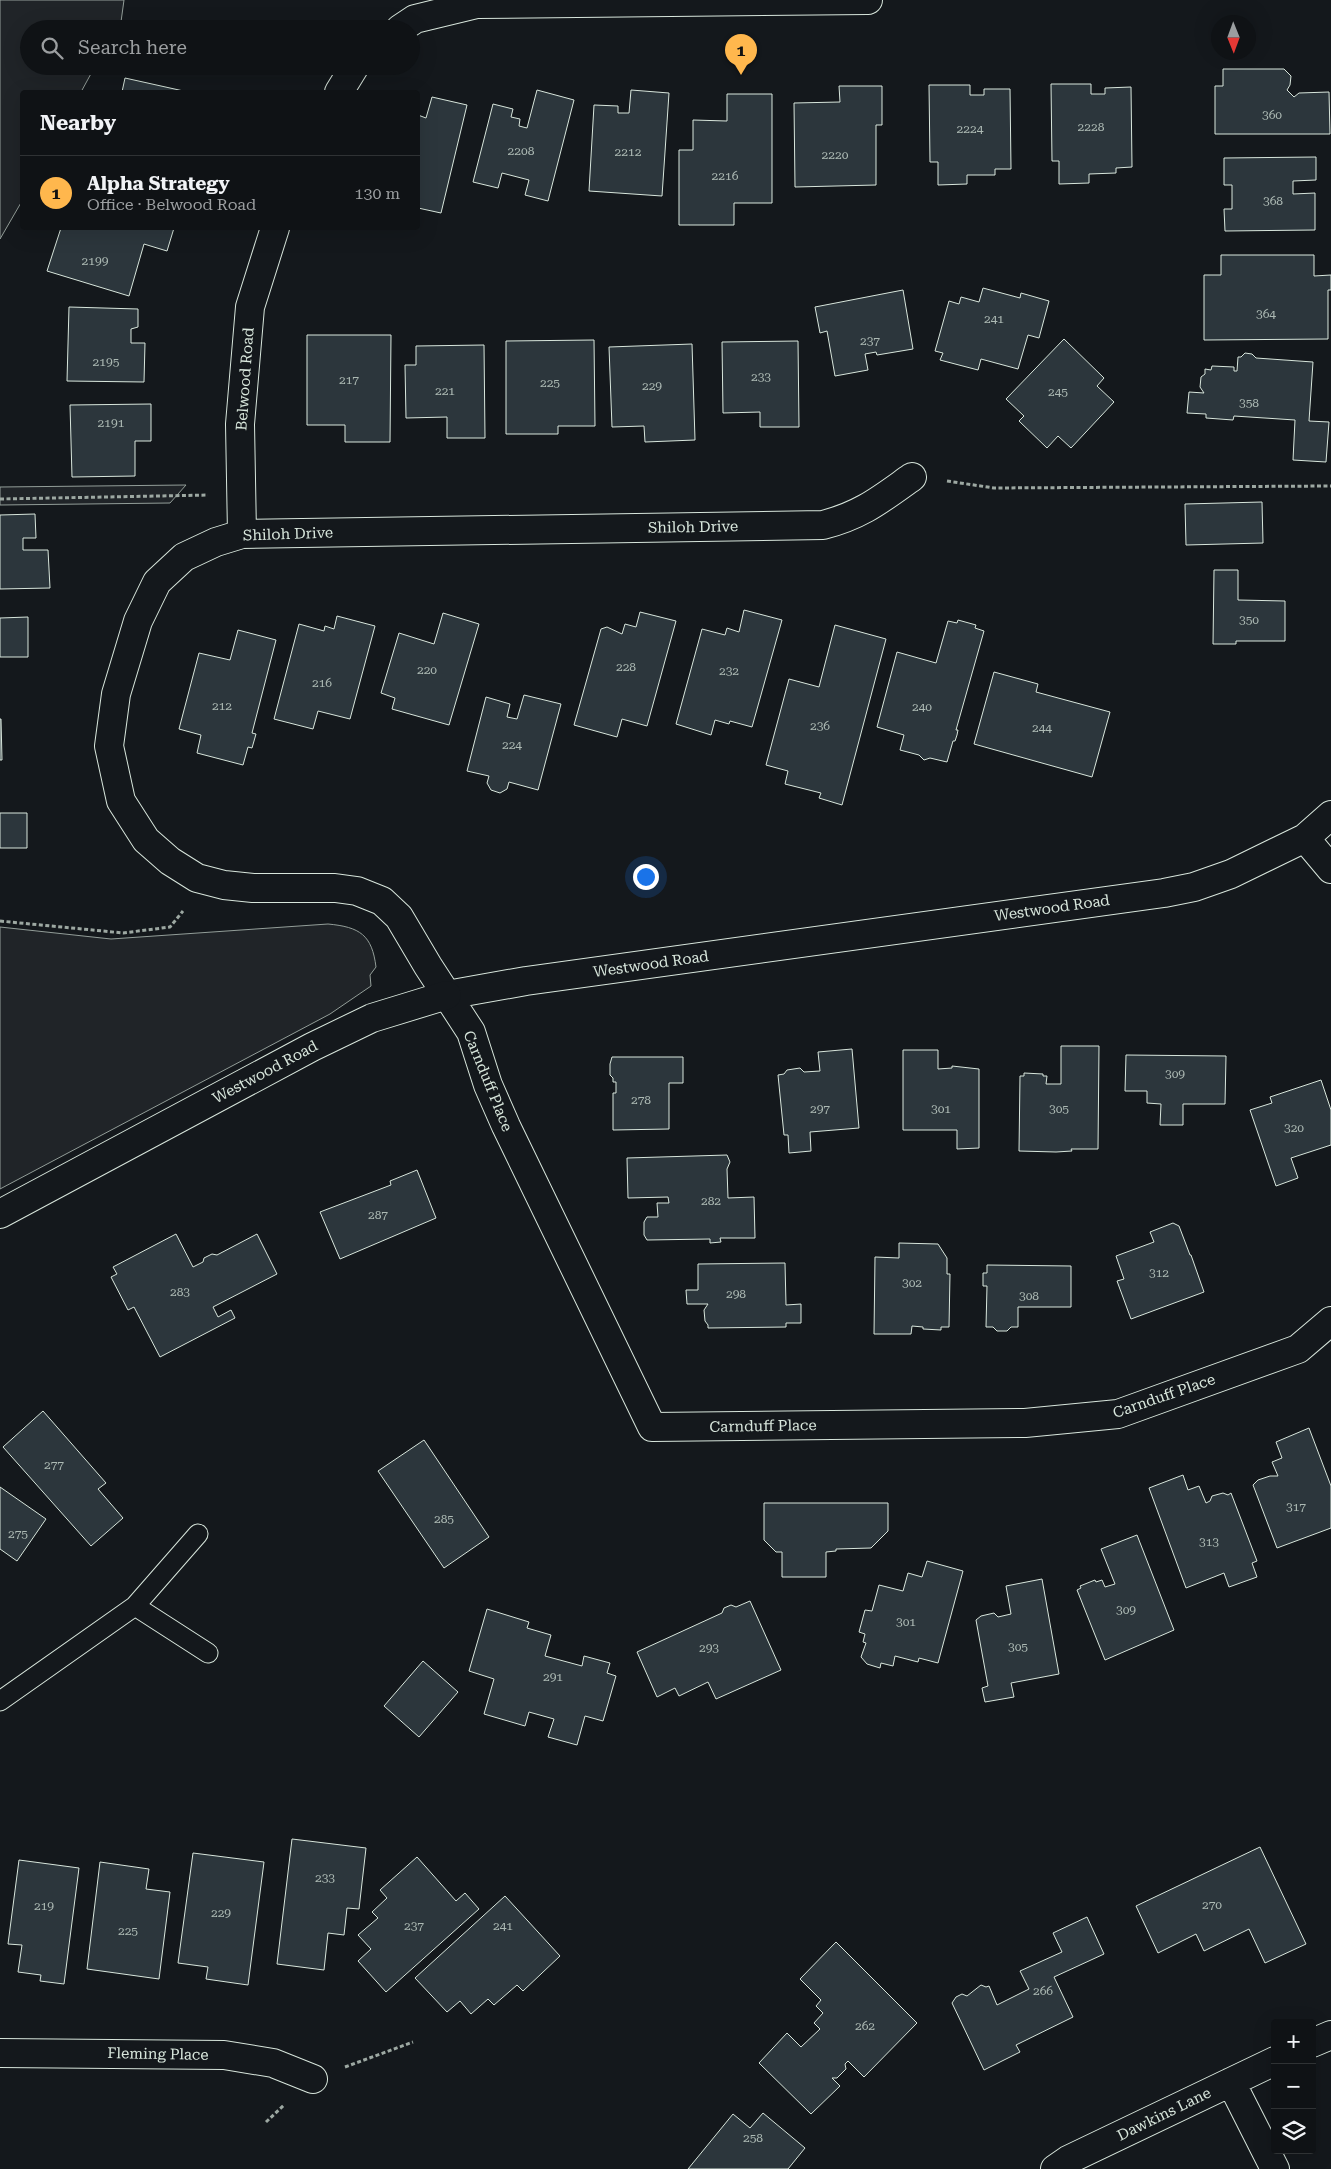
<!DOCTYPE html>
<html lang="en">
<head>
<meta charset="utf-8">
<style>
	body { margin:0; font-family:"Roboto Serif",serif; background:#1d2022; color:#f1f3f6 }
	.controls { position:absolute; right:15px; bottom:15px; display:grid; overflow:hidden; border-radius:5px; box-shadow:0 5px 20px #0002 }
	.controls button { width:45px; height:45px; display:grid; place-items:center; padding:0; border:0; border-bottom:1px solid #2f3234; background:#0f1215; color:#f1f3f6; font:25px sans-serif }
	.compass { position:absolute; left:1211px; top:15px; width:45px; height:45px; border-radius:50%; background:#0f1215; box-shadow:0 5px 20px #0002; rotate:179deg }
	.you { position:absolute; left:645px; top:876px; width:18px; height:18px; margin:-12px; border:4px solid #fff; border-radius:50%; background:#1a73e8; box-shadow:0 0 0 8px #1a73e833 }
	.badge { display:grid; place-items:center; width:32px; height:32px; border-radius:50%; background:#ffb74d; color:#111; font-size:16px; font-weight:700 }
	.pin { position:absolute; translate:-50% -41px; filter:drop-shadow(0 1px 2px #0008) }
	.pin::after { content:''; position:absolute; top:26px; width:18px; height:15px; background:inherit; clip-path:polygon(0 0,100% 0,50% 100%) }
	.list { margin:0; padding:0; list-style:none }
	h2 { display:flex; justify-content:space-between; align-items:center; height:65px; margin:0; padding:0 20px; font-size:21px }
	h2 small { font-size:16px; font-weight:400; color:#9b9ea0 }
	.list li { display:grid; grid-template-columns:32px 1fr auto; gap:15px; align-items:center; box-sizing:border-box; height:75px; padding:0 20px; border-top:1px solid #2f3234 }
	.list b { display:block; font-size:19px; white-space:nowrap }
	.list p { margin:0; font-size:16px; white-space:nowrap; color:#9b9ea0 }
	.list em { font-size:16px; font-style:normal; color:#9b9ea0 }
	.icon { flex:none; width:28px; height:28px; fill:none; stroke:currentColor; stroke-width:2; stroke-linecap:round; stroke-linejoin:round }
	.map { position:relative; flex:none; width:1331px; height:2169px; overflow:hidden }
	.search { position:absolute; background:#0f1215; box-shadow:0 5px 20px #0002; left:20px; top:20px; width:400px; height:55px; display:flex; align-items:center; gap:12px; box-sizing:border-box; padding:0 18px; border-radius:28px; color:#9b9ea0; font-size:19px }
	.panel { position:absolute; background:#0f1215; box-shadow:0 5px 20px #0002; left:20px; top:90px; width:400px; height:140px; border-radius:5px }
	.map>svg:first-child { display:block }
</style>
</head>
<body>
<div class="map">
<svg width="1331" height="2169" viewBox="0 0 1331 2169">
	<rect width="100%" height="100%" fill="#14181c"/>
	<!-- green -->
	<path fill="#202428" stroke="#939e99" d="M 0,0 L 124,0 L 120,29 L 29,29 L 29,66 L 99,66 L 93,70 L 81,92 L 22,92 L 22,201 L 0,239 Z
		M 186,485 L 170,503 L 0,505 L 0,487 Z
		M 328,924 C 360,927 372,935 376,967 L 370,975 L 371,986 L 330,1014 L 0,1189 L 0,927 L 111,939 Z"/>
	<!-- building -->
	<path fill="#2c363c" stroke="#d8e6dc" d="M 1223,69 L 1284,69 L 1291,76 L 1290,85 L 1287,90 L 1294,97 L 1299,93 L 1329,92 L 1330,134 L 1215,134 L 1215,86 L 1223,86 Z
		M 125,78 L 188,92 L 122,92 Z
		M 1051,84 L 1091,84 L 1091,94 L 1105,94 L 1105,88 L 1131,87 L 1132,167 L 1116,168 L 1116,173 L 1089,174 L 1089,183 L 1059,184 L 1059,161 L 1052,161 Z
		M 929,85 L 970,85 L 970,95 L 984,95 L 984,89 L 1010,89 L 1011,169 L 995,169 L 995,175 L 967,175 L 967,184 L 938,185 L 938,162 L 930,162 Z
		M 839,86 L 882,86 L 882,125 L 876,125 L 876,185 L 795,187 L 794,103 L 840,102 Z
		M 537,90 L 574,100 L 548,201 L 525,195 L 529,180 L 502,173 L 498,188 L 473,182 L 493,104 L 513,109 L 511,117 L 520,119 L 519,126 L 527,128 Z
		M 631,90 L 669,93 L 662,196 L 589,191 L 594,105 L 618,106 L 618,113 L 629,113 Z
		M 727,94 L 772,94 L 772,203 L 734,203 L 734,225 L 679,225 L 679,150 L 693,150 L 693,120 L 727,121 Z
		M 432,97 L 467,105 L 441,213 L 418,208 L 418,115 L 426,118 Z
		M 1316,157 L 1316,180 L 1293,181 L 1293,194 L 1315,193 L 1315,230 L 1225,231 L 1224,209 L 1232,209 L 1232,185 L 1224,185 L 1224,158 Z
		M 61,228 L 174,228 L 167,251 L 144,244 L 129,296 L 47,271 Z
		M 1221,255 L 1314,255 L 1314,276 L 1331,275 L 1331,290 L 1328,290 L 1328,339 L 1204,340 L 1204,275 L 1221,275 Z
		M 983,288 L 1020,298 L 1021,293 L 1049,301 L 1039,338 L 1028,335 L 1018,369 L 981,359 L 978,370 L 940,360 L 943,353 L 935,351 L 949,301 L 959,304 L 961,297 L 979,302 Z
		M 903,290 L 913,349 L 877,355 L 876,352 L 865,354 L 868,370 L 835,376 L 827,331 L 820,333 L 815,307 Z
		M 69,307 L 138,309 L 138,327 L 131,329 L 131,343 L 145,343 L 144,382 L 67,381 Z
		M 307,335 L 391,335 L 390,442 L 345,442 L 345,425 L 307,425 Z
		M 1064,339 L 1104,378 L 1097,386 L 1114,402 L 1071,448 L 1058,436 L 1047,448 L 1019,421 L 1024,416 L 1006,399 Z
		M 594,340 L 595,426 L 558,426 L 558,434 L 506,434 L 506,341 Z
		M 798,341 L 799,427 L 760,427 L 760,412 L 723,413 L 722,342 Z
		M 692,344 L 695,440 L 645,442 L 644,426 L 612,427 L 609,347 Z
		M 484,345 L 485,438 L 447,438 L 447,417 L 406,418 L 405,365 L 416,365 L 416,346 Z
		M 1245,353 L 1252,354 L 1256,358 L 1313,362 L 1309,421 L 1329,422 L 1326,462 L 1293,460 L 1295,420 L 1234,416 L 1233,420 L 1206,418 L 1206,414 L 1187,413 L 1189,392 L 1204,393 L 1200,387 L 1201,377 L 1205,374 L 1205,369 L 1211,370 L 1212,366 L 1234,367 L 1234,371 L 1237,371 L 1238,357 L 1241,357 Z
		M 151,404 L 151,441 L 135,441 L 135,476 L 72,477 L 70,405 Z
		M 1262,502 L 1263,543 L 1186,545 L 1185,504 Z
		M 35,514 L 36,538 L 23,538 L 23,550 L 48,550 L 50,588 L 0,589 L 0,515 Z
		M 1214,570 L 1238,570 L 1238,600 L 1285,601 L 1285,641 L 1236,641 L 1236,644 L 1213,644 Z
		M 744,610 L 782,620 L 752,727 L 730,721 L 729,724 L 715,720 L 711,735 L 676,724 L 702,629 L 725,635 L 727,628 L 739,632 Z
		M 640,612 L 676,621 L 647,726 L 622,719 L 617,737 L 574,725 L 601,629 L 607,627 L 622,634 L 625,624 L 636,627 Z
		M 443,613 L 479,624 L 449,725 L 392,709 L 395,698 L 381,693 L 399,633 L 434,644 Z
		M 337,616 L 375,626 L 350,719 L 318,711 L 313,729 L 274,719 L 299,624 L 324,631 L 325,626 L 334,629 Z
		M 28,617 L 28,657 L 0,657 L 0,618 Z
		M 958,620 L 976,625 L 975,628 L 984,631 L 956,730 L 958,730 L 957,735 L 955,741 L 953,741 L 947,762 L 930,758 L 924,760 L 919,755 L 900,750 L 904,735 L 877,727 L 897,652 L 936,663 L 948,621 L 957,623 Z
		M 835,625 L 886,639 L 842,805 L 819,798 L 821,793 L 785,784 L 788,771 L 766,765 L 789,679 L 819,687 Z
		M 238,630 L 276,640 L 252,733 L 256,734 L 252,748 L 248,747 L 243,765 L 197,753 L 201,735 L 179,729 L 199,653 L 230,660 Z
		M 994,672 L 1038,684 L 1036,692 L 1110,712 L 1092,777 L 974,744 Z
		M 524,695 L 561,704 L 538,790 L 509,782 L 507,789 L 500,793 L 491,790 L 487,783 L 489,776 L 467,771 L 486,697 L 510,704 L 507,717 L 517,719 Z
		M 0,719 L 1,719 L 2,760 L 0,760 Z
		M 0,813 L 27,813 L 27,848 L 0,848 Z
		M 1061,1046 L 1099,1046 L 1098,1149 L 1071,1149 L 1072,1151 L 1056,1152 L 1019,1151 L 1020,1076 L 1024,1076 L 1024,1073 L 1043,1074 L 1043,1076 L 1047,1076 L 1046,1084 L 1061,1084 Z
		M 852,1049 L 859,1128 L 810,1132 L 811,1151 L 789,1153 L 788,1135 L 784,1135 L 778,1075 L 784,1074 L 787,1070 L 800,1068 L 804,1072 L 820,1071 L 818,1052 Z
		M 903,1050 L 938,1050 L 938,1069 L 952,1068 L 952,1066 L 979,1069 L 979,1148 L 957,1149 L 957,1130 L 903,1130 Z
		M 1126,1055 L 1226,1056 L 1225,1104 L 1183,1104 L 1183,1125 L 1160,1125 L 1161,1104 L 1147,1103 L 1147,1091 L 1125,1091 Z
		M 612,1057 L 683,1057 L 683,1083 L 669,1083 L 669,1129 L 613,1130 L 613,1093 L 616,1093 L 616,1082 L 613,1082 L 613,1078 L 610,1075 L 610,1064 Z
		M 1321,1080 L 1331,1110 L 1331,1145 L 1291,1158 L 1298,1178 L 1276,1186 L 1250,1110 L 1272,1103 L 1270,1097 Z
		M 727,1155 L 730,1162 L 727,1169 L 728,1198 L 754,1197 L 755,1238 L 720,1238 L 721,1242 L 710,1243 L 710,1239 L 647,1240 L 644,1235 L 644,1222 L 647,1217 L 658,1217 L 657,1203 L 669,1203 L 668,1197 L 628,1198 L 627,1158 Z
		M 417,1170 L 436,1218 L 340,1259 L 320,1212 L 391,1185 L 390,1181 Z
		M 1173,1223 L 1179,1226 L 1190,1255 L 1191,1255 L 1204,1292 L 1131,1319 L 1117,1281 L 1124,1279 L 1116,1256 L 1154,1242 L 1150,1232 Z
		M 176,1234 L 193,1267 L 203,1262 L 204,1258 L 212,1254 L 217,1255 L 257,1234 L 277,1274 L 213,1307 L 218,1317 L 231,1310 L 235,1318 L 160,1357 L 134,1307 L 128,1310 L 111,1277 L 117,1274 L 113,1267 Z
		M 899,1243 L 938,1244 L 947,1258 L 947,1274 L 950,1274 L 949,1327 L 941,1327 L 941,1330 L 923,1329 L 923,1327 L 912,1326 L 911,1334 L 874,1334 L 875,1257 L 899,1258 Z
		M 785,1263 L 786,1305 L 801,1304 L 801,1323 L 786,1323 L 786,1327 L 708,1328 L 708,1325 L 705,1321 L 704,1310 L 708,1304 L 687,1304 L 686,1290 L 698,1290 L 698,1264 Z
		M 987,1265 L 1071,1266 L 1071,1307 L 1018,1307 L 1018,1327 L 1011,1327 L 1007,1331 L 997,1331 L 993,1327 L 986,1327 L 987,1286 L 983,1286 L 983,1273 L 987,1273 Z
		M 43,1411 L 106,1483 L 98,1489 L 123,1518 L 91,1546 L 3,1447 Z
		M 1309,1428 L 1331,1486 L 1331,1528 L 1277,1548 L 1253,1485 L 1258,1480 L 1270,1476 L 1278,1476 L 1272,1462 L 1282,1458 L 1276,1442 Z
		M 424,1440 L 489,1537 L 444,1568 L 378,1471 Z
		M 1183,1475 L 1188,1490 L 1199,1486 L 1206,1503 L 1210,1501 L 1212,1496 L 1223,1493 L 1228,1495 L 1231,1493 L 1257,1561 L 1252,1563 L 1257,1577 L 1229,1587 L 1224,1573 L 1186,1588 L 1149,1488 Z
		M 0,1487 L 46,1519 L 17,1561 L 0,1549 Z
		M 764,1503 L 888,1503 L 888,1531 L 871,1548 L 836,1549 L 836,1551 L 826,1552 L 826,1577 L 782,1577 L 782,1552 L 776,1552 L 764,1540 Z
		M 1137,1535 L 1174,1630 L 1105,1660 L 1077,1590 L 1081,1588 L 1080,1586 L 1095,1580 L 1096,1582 L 1102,1580 L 1105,1587 L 1115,1584 L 1101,1549 Z
		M 927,1561 L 963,1571 L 938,1663 L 919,1658 L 918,1662 L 895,1656 L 893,1666 L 881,1663 L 880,1668 L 867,1664 L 861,1657 L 866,1643 L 863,1642 L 865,1634 L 859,1632 L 865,1610 L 872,1611 L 879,1585 L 903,1591 L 908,1573 L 922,1577 Z
		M 1042,1579 L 1059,1674 L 1011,1683 L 1014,1697 L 985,1702 L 982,1688 L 988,1686 L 976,1620 L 981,1616 L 994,1613 L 998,1617 L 1011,1614 L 1006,1586 Z
		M 750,1601 L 781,1670 L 716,1699 L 708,1682 L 679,1696 L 675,1688 L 657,1697 L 637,1652 L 722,1613 L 724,1608 L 731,1605 L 736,1607 Z
		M 487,1609 L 529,1622 L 527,1628 L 551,1635 L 545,1656 L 582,1666 L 584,1656 L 610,1663 L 607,1673 L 616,1676 L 603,1721 L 585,1716 L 577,1745 L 548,1737 L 554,1719 L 529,1712 L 525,1726 L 484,1714 L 494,1679 L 469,1671 Z
		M 423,1661 L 458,1692 L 419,1737 L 384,1706 Z
		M 292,1839 L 366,1848 L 359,1909 L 347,1908 L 344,1935 L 328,1933 L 324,1970 L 277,1964 Z
		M 1260,1847 L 1306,1944 L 1265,1963 L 1249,1929 L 1204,1951 L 1196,1934 L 1158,1953 L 1136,1906 Z
		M 193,1853 L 264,1862 L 248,1985 L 206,1979 L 208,1967 L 178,1963 Z
		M 417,1857 L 456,1901 L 465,1893 L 479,1909 L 386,1992 L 358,1961 L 371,1949 L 358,1935 L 378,1918 L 372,1912 L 387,1898 L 380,1890 Z
		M 19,1860 L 79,1868 L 64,1984 L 40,1981 L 41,1975 L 18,1972 L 22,1945 L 8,1944 Z
		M 100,1862 L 149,1869 L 146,1889 L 170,1892 L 159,1979 L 87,1969 Z
		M 505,1896 L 560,1956 L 523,1991 L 517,1985 L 494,2005 L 488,1999 L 471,2014 L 460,2001 L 447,2012 L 415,1978 Z
		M 1087,1917 L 1104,1954 L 1054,1977 L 1073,2017 L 1016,2045 L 1020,2052 L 984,2070 L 952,2003 L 956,1997 L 962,1994 L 967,1996 L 981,1985 L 986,1987 L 989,1986 L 997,2005 L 1029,1989 L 1020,1971 L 1062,1952 L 1053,1933 Z
		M 836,1942 L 917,2023 L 864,2077 L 848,2061 L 845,2064 L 846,2069 L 837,2078 L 832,2078 L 840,2086 L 811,2114 L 759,2063 L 787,2033 L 801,2047 L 820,2029 L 814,2023 L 823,2013 L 816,2006 L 821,2000 L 800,1979 Z
		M 763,2113 L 805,2148 L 788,2169 L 688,2169 L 733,2114 L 750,2128 Z"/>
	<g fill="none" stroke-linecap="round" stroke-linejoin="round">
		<defs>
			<path id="lane" d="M 135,1606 L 208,1653
				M 0,1701 L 135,1606 L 198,1534"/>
			<path id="street" d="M 400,29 L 415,19 L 477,4 L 868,0
				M 339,92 L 355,66
				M 912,477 C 881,499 862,515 823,525 L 242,534 L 216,542 L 184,557 L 157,582 L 138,621 L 116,694 L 109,746 L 121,801 L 146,840 L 170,861 L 197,878 L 224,885 L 253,888 L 335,888 L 357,891 L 382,901 L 399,917 L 428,966 L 471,1032 L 488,1085 L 506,1126 L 652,1427 L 1025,1423 L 1118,1414 L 1298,1349 L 1331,1321
				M 242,534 L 240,424 L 250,307 L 275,228
				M 1305,838 L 1331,869
				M 447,995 L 526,981 L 1164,893 L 1194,887 L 1231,874 L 1305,838 L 1331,815
				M 1312,2043 L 1331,2035
				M 0,2053 L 224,2055 L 273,2063 L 313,2079
				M 1231,2082 L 1275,2169
				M 1055,2169 L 1068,2160 L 1275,2061"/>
			<path id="secondary" d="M 0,1214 L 312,1047 L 372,1018 L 447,995"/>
		</defs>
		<!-- lane casing -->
		<use href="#lane" stroke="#d8e6dc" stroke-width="21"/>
		<!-- street casing -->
		<use href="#street" stroke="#d8e6dc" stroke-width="30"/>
		<!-- secondary casing -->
		<use href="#secondary" stroke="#d8e6dc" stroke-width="30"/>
		<!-- path -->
		<path stroke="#9da8a2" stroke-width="3" stroke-dasharray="4 2.5" stroke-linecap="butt" d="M 947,481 L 994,488 L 1331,486
			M 0,499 L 208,495
			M 0,921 L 123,933 L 170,927 L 183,911
			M 345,2067 L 413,2042
			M 266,2122 L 284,2105"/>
		<!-- lane -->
		<use href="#lane" stroke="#14181c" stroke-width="19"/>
		<!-- street -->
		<use href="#street" stroke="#14181c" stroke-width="28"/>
		<!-- secondary -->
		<use href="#secondary" stroke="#14181c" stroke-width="28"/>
	</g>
	<g text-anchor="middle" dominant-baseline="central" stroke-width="4" stroke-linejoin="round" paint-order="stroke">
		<!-- number labels -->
		<g font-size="12" fill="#adbab4">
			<text x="1272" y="115">360</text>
			<text x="1091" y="127">2228</text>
			<text x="970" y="129">2224</text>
			<text x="521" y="151">2208</text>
			<text x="628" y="152">2212</text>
			<text x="835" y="155">2220</text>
			<text x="725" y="176">2216</text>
			<text x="1273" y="201">368</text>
			<text x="95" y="261">2199</text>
			<text x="1266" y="314">364</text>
			<text x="994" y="319">241</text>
			<text x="870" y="341">237</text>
			<text x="106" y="362">2195</text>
			<text x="761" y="377">233</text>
			<text x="349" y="380">217</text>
			<text x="550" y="383">225</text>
			<text x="652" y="386">229</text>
			<text x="445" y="391">221</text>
			<text x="1058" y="392">245</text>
			<text x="1249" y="403">358</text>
			<text x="111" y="423">2191</text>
			<text x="1249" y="620">350</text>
			<text x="626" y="667">228</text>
			<text x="427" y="670">220</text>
			<text x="729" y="671">232</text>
			<text x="322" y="683">216</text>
			<text x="222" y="706">212</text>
			<text x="922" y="707">240</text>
			<text x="820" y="726">236</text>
			<text x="1042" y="728">244</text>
			<text x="512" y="745">224</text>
			<text x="1175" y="1074">309</text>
			<text x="641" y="1100">278</text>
			<text x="820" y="1109">297</text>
			<text x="941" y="1109">301</text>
			<text x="1059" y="1109">305</text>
			<text x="1294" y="1128">320</text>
			<text x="711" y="1201">282</text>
			<text x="378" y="1215">287</text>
			<text x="1159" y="1273">312</text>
			<text x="912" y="1283">302</text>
			<text x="180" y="1292">283</text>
			<text x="736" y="1294">298</text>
			<text x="1029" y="1296">308</text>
			<text x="54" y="1465">277</text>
			<text x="1296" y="1507">317</text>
			<text x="444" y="1519">285</text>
			<text x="18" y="1534">275</text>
			<text x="1209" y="1542">313</text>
			<text x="1126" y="1610">309</text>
			<text x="906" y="1622">301</text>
			<text x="1018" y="1647">305</text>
			<text x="709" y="1648">293</text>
			<text x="553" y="1677">291</text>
			<text x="325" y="1878">233</text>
			<text x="1212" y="1905">270</text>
			<text x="44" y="1906">219</text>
			<text x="221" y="1913">229</text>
			<text x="414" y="1926">237</text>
			<text x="503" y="1926">241</text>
			<text x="128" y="1931">225</text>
			<text x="1043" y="1991">266</text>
			<text x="865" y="2026">262</text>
			<text x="753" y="2138">258</text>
		</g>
		<!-- street labels -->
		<g font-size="15" fill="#d8e6dc" stroke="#14181c">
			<text transform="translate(245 379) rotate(-86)">Belwood Road</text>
			<text transform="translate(693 527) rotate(-1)">Shiloh Drive</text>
			<text transform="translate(288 534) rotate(-2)">Shiloh Drive</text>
			<text transform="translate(1052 908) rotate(-8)">Westwood Road</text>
			<text transform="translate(651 964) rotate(-8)">Westwood Road</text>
			<text transform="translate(265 1072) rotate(-28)">Westwood Road</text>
			<text transform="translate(488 1081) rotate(68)">Carnduff Place</text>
			<text transform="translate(1164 1396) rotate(-19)">Carnduff Place</text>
			<text transform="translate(763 1426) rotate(-1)">Carnduff Place</text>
			<text transform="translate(158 2054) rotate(1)">Fleming Place</text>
			<text transform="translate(1164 2114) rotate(-26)">Dawkins Lane</text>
		</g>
	</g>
</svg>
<div class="controls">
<button>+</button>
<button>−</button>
<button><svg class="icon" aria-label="layers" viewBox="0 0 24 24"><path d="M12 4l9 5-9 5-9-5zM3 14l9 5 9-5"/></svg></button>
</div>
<svg class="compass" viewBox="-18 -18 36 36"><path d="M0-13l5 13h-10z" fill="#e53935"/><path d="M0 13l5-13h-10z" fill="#9b9ea0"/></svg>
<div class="you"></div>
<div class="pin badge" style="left:741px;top:75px">1</div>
<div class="search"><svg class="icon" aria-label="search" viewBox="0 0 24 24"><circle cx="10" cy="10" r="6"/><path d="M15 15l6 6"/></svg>Search here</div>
<section class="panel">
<h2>Nearby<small></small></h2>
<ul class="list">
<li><span class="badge">1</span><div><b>Alpha Strategy</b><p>Office · Belwood Road</p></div><em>130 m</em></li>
</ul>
</section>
</div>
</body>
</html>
